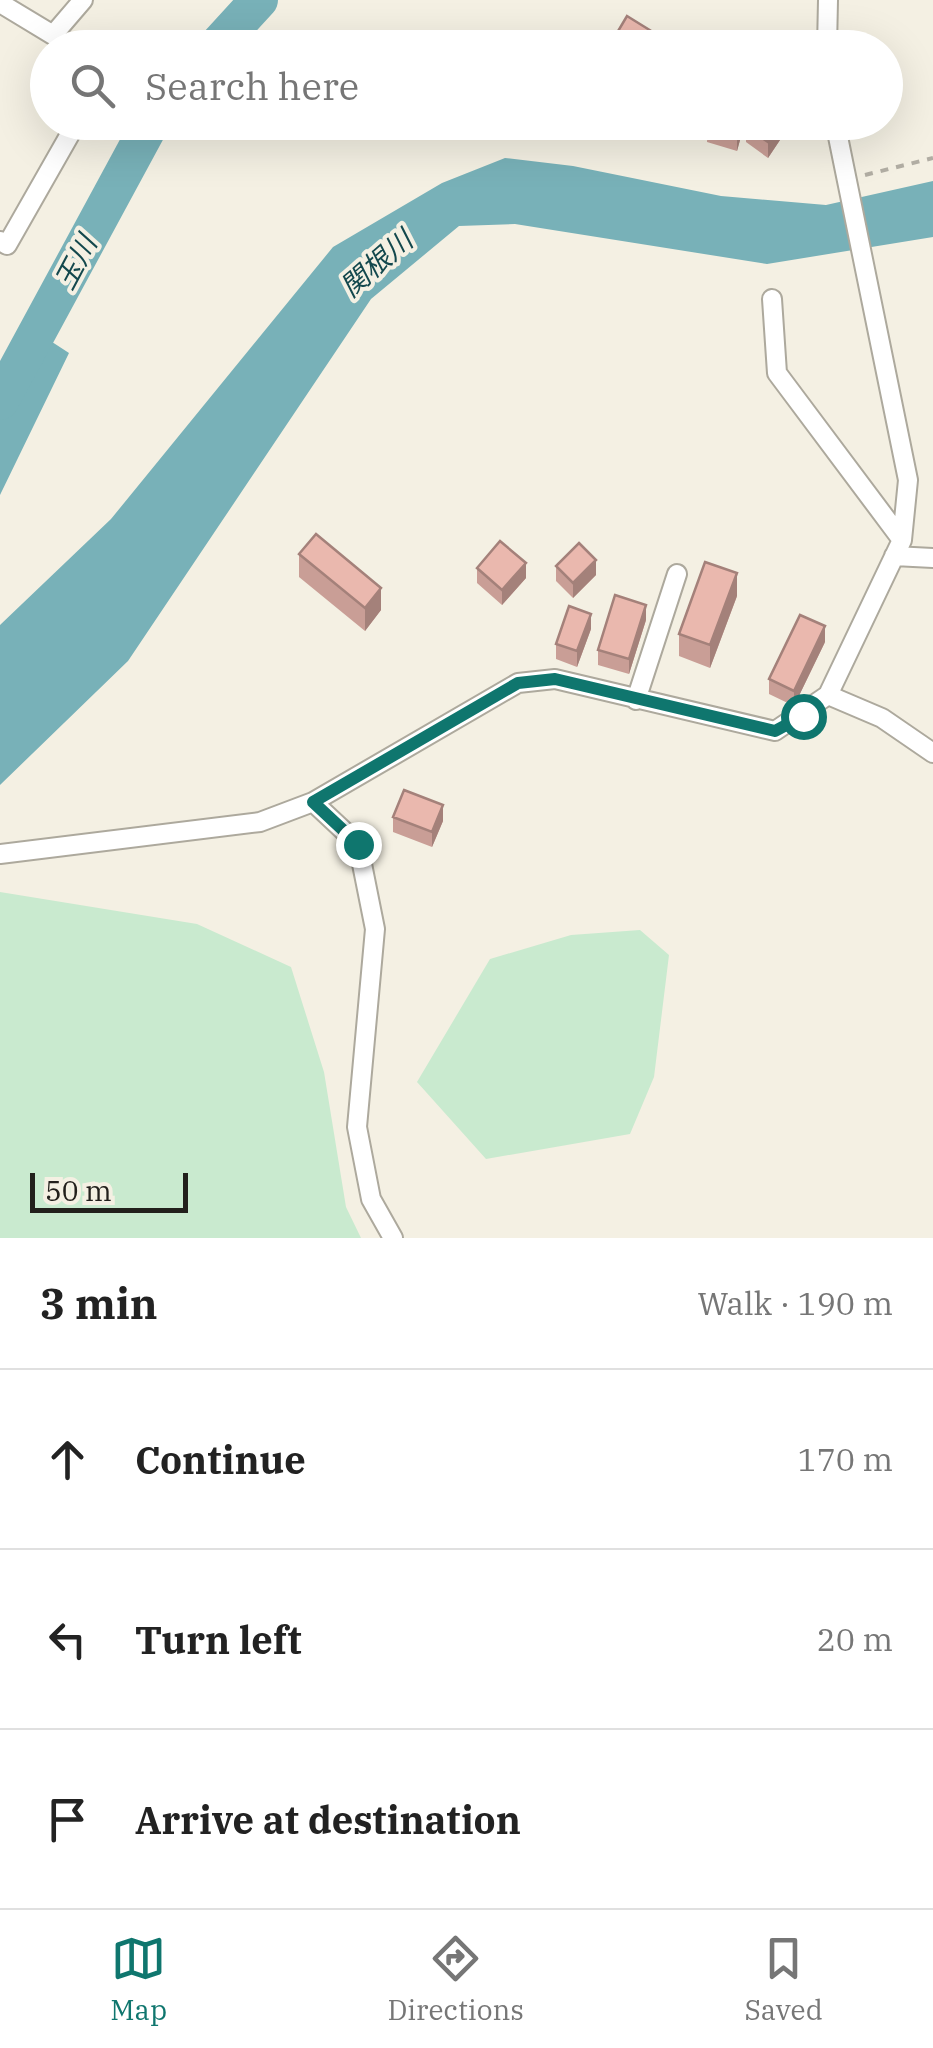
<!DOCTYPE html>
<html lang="en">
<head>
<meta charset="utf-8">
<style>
	body { margin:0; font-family:"IBM Plex Serif","Noto Sans JP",serif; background:#f6f6f6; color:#222 }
	.scale { position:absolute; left:30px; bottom:25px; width:158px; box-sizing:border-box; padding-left:10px; border:5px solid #22201c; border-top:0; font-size:28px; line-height:35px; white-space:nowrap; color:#22201c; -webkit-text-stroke:8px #f4f0e3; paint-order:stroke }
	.stop { position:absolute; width:30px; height:30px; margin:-22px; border:8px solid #0f766e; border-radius:50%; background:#fff }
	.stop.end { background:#0f766e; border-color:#fff; box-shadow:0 2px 10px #0008 }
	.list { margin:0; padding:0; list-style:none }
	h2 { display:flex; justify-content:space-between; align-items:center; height:130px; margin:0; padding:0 40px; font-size:42px }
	h2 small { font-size:32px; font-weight:400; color:#767676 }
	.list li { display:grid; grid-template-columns:65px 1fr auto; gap:30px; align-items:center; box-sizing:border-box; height:180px; padding:0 40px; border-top:2px solid #e0e0e0 }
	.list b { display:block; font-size:38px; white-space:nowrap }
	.list em { font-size:32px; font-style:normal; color:#767676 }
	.icon { flex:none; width:55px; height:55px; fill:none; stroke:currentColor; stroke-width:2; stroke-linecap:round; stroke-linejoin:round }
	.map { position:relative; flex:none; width:933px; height:1238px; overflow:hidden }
	.search { position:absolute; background:#fff; box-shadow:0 10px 40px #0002; left:30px; right:30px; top:30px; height:110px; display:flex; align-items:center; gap:25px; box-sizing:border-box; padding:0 35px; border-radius:55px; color:#767676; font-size:38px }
	.sheet { height:670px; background:#fff }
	nav { display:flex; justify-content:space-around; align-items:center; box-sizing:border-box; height:140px; border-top:2px solid #e0e0e0; background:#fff; font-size:28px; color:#767676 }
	nav a { display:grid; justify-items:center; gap:5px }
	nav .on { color:#0f766e }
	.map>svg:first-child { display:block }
</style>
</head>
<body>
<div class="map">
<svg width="933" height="1238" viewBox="0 0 933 1238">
	<rect width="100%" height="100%" fill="#f4f0e3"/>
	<!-- green -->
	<path fill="#c9eacf" d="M 0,892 L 197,924 L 291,967 L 324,1072 L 346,1207 L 361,1238 L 0,1238 Z
		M 640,930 L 669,955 L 654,1077 L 630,1134 L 486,1159 L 417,1082 L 490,959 L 571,935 Z"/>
	<!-- water -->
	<path fill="#78b1b8" d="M 505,158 L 573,166 L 721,196 L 826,205 L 933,181 L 933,237 L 767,264 L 515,224 L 459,226 L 371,299 L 128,661 L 0,785 L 0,625 L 111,519 L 333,247 L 442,183 Z
		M 29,327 L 69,353 L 0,495 L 0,385 Z"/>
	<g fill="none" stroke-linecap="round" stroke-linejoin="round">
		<!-- river -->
		<path stroke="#78b1b8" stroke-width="38" d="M 215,48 L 259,0
			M 0,401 L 151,122"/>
		<defs>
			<path id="street" d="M 0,3 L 53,35 L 83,0
				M 827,48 L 828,0
				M 0,241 L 7,245 L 77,122
				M 772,299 L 777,373 L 902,540
				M 894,556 L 933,558
				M 828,695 L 882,718 L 933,753
				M 636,700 L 677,574
				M 313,802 L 358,844 L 375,929 L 357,1127 L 371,1199 L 393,1238
				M 0,854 L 260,822 L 313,802 L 518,683 L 555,679 L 775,731 L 828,695 L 902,540 L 908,480 L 835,122"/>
		</defs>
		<!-- street casing -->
		<use href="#street" stroke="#ada99d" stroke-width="22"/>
		<!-- path -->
		<path stroke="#b1ada3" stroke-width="4" stroke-dasharray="8 8" stroke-linecap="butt" d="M 865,175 L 933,158"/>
		<!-- street -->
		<use href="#street" stroke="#fff" stroke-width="18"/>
	</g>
	<!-- wall -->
	<path fill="#c99e96" d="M 708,122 L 745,122 L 737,151 L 707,142 Z
		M 792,122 L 768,158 L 746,142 L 746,127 Z
		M 299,554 L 381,610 L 365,631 L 299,577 Z
		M 556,566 L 596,575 L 573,598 L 556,581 Z
		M 477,568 L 526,578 L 502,605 L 477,583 Z
		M 737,596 L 710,668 L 679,656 L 679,634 Z
		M 646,620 L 629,674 L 598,665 L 598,650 Z
		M 591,629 L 577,667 L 556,659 L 556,644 Z
		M 825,642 L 794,706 L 769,694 L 769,679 Z
		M 393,817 L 443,821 L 432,847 L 393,832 Z"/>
	<!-- shaded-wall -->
	<path fill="#a4817a" d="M 741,122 L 745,122 L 737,151 L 737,135 Z
		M 781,122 L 792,122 L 768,158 L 768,142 Z
		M 596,560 L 596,575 L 573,598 L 573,583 Z
		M 526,563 L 526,578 L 502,605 L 502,590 Z
		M 737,573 L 737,596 L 710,668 L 710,645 Z
		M 381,588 L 381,610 L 365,631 L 365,608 Z
		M 646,605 L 646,620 L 629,674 L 629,659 Z
		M 591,614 L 591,629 L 577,667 L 577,651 Z
		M 825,626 L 825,642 L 794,706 L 794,691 Z
		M 443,805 L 443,821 L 432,847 L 432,832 Z"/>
	<!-- building -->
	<path fill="#eab8ae" stroke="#a4817a" stroke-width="2.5" d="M 627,16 L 677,47 L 676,48 L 608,48 Z
		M 708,122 L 741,122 L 737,135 L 707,126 Z
		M 749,122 L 781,122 L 768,142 L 746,127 Z
		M 316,534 L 381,588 L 365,608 L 299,554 Z
		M 500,541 L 526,563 L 502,590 L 477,568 Z
		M 579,543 L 596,560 L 573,583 L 556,566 Z
		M 705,562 L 737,573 L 710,645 L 679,634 Z
		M 615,595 L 646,605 L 629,659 L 598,650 Z
		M 569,606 L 591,614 L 577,651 L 556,644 Z
		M 800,615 L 825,626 L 794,691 L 769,679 Z
		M 404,790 L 443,805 L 432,832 L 393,817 Z"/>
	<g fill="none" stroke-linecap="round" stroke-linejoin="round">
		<!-- route -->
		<path stroke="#0f766e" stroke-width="12" d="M 358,844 L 313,802 L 518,683 L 555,679 L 775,731 L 803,716"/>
	</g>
	<g text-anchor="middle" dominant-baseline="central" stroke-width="8" stroke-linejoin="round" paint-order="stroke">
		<!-- water labels -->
		<g font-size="28" font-style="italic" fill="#13484d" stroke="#f4f0e3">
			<text transform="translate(75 262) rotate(-62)">玉川</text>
			<text transform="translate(376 263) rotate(-41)">関根川</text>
		</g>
	</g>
</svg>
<div class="scale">50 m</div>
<div class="stop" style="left:803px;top:716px"></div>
<div class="stop end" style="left:358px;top:844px"></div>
<div class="search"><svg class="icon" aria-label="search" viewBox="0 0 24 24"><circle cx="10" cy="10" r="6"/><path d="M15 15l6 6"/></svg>Search here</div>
</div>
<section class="sheet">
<h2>3 min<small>Walk · 190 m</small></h2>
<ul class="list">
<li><svg class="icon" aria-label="ahead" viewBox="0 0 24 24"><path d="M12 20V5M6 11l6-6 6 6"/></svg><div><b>Continue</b></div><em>170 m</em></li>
<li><svg class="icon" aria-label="left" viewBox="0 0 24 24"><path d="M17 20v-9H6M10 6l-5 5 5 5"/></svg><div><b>Turn left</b></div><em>20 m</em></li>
<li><svg class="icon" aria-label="arrive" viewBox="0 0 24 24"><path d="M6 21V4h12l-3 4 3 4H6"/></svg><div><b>Arrive at destination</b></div></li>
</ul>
</section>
<nav>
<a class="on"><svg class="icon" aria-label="map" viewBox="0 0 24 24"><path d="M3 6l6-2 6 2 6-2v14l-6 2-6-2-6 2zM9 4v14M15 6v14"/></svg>Map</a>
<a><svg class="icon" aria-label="directions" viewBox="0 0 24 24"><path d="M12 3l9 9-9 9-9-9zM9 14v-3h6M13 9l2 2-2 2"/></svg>Directions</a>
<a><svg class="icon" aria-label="saved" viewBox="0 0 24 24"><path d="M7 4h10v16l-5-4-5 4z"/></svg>Saved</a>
</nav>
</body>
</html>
